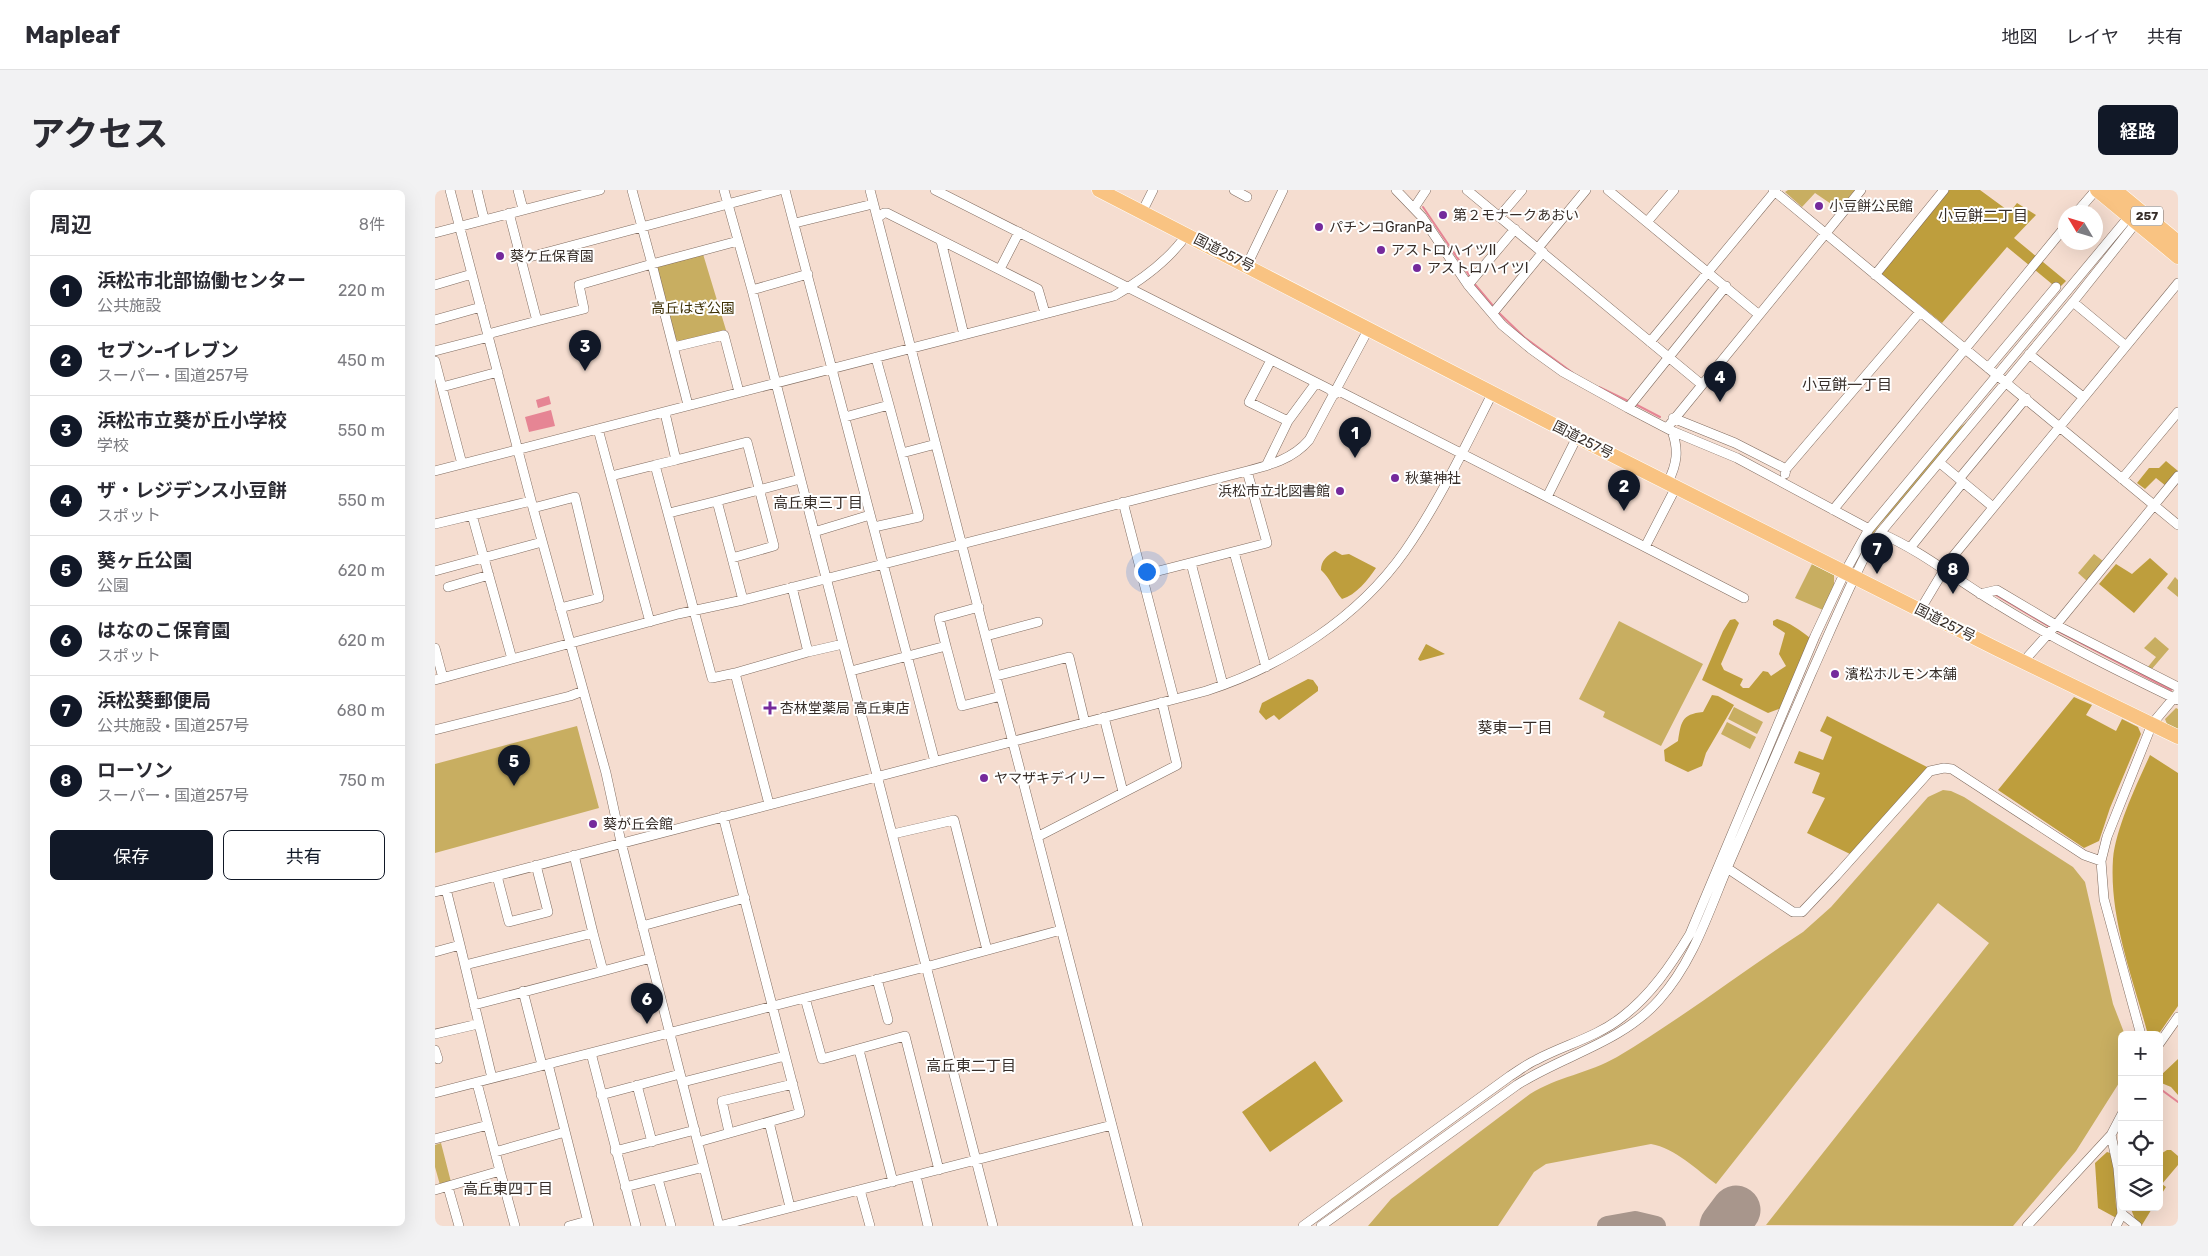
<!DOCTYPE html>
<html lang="ja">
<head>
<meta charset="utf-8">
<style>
	body { margin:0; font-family:Rubik,"Noto Sans JP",sans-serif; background:#f2f2f3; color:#2b2b33 }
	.controls { position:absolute; right:15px; bottom:15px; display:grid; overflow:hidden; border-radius:8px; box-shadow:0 5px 20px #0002 }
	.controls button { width:45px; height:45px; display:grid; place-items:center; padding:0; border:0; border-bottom:1px solid #e1e1e2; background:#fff; color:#2b2b33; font:25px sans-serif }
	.compass { position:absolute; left:1623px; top:15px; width:45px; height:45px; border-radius:50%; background:#fff; box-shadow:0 5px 20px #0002; rotate:308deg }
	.you { position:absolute; left:711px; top:381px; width:18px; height:18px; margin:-12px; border:4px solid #fff; border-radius:50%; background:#1a73e8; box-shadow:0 0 0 8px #1a73e833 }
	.badge { display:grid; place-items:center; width:32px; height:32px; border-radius:50%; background:#111827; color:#fff; font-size:16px; font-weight:700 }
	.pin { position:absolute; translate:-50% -41px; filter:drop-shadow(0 1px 2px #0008) }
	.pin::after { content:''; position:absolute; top:26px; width:18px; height:15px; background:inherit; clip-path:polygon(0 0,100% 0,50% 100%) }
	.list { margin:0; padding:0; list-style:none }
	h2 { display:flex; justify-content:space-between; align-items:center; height:65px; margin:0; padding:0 20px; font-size:21px }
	h2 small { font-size:16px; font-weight:400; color:#7c7c81 }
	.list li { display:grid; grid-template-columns:32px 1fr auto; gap:15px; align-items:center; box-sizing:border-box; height:70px; padding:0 20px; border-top:1px solid #e1e1e2 }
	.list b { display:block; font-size:19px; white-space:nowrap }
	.list p { margin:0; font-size:16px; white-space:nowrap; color:#7c7c81 }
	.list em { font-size:16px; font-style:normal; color:#7c7c81 }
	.actions { display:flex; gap:10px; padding:15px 20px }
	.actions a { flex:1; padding:11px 0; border:1px solid #111827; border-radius:8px; text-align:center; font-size:18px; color:#111827 }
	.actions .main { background:#111827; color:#fff }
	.icon { flex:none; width:28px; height:28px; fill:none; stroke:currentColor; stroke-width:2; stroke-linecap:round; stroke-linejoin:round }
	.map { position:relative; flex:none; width:1743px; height:1036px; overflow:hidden; border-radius:8px }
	header { display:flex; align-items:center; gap:30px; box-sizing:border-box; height:70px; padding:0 25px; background:#fff; border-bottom:1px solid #e1e1e2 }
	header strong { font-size:24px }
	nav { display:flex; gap:28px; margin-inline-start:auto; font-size:18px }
	.intro { display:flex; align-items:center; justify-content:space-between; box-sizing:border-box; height:120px; padding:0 30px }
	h1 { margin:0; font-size:35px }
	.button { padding:12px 22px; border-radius:8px; background:#111827; color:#fff; font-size:18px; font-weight:700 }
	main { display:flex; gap:30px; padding:0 30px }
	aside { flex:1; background:#fff; border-radius:8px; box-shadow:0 5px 20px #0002 }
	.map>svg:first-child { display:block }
</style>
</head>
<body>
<header>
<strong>Mapleaf</strong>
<nav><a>地図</a><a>レイヤ</a><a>共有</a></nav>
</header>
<div class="intro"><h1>アクセス</h1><a class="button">経路</a></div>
<main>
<aside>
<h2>周辺<small>8件</small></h2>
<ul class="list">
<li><span class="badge">1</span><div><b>浜松市北部協働センター</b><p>公共施設</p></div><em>220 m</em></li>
<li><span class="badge">2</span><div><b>セブン-イレブン</b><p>スーパー · 国道257号</p></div><em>450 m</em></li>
<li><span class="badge">3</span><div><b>浜松市立葵が丘小学校</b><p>学校</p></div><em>550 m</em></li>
<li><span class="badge">4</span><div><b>ザ・レジデンス小豆餅</b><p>スポット</p></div><em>550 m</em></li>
<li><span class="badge">5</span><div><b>葵ヶ丘公園</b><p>公園</p></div><em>620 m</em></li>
<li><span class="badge">6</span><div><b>はなのこ保育園</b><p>スポット</p></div><em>620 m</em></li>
<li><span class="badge">7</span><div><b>浜松葵郵便局</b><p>公共施設 · 国道257号</p></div><em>680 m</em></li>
<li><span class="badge">8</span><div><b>ローソン</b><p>スーパー · 国道257号</p></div><em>750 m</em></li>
</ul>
<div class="actions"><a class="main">保存</a><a>共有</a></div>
</aside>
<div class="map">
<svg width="1743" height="1036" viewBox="0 0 1743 1036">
	<rect width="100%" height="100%" fill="#f5ddd0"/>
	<!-- green -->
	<path fill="#c8ae61" d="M 1353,0 L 1421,0 L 1405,20 L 1380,3 L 1367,17 L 1350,2 Z
		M 268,64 L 291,140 L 245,152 L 240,149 L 222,79 L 224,75 Z
		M 1537,227 L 1460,319 L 1446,333 L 1429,356 L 1433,346 L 1521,241 Z
		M 1659,364 L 1668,371 L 1652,391 L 1643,383 Z
		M 1377,374 L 1399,385 L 1399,395 L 1388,420 L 1360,408 Z
		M 1740,387 L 1743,390 L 1743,407 L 1732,398 Z
		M 1184,431 L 1268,474 L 1226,556 L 1168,527 L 1170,522 L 1144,509 Z
		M 1720,447 L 1734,459 L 1716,480 L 1712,478 L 1721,467 L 1709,458 Z
		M 1299,517 L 1328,532 L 1322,544 L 1293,529 Z
		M 1741,518 L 1743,519 L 1743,539 L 1732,534 L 1730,529 Z
		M 1292,532 L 1321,547 L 1315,559 L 1286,544 Z
		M 142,536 L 164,618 L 0,663 L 0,574 Z
		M 1508,600 L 1516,601 L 1529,607 L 1638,677 L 1650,692 L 1678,814 L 1690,845 L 1687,845 L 1687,888 L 1684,893 L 1641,961 L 1578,1036 L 1331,1035 L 1554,753 L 1503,713 L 1281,994 C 1262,980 1240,958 1216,954 L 1111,974 L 1099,982 L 1063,1036 L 933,1036 L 956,1009 L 1095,904 C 1122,887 1154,883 1182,867 C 1246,829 1306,782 1368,742 L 1396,717 L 1493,607 Z
		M 6,953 L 16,992 L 5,995 L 0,977 L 0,955 Z"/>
	<!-- forest -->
	<path fill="#be9e3d" d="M 1512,0 L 1545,0 L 1575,22 L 1582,13 L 1601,25 L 1579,48 L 1631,91 L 1623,99 L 1572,57 L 1507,133 L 1444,82 Z
		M 1731,271 L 1743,281 L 1731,296 L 1721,288 L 1710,299 L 1702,293 L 1714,278 L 1724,278 Z
		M 900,361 L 907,365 L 914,364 L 941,378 C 933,390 921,405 907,409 C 898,399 896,389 886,380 C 886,371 892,365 900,361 Z
		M 1715,368 L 1733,384 L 1699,423 L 1664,394 L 1681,374 L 1697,384 Z
		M 1300,429 L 1304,433 L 1286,474 L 1289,480 L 1308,489 L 1305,495 L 1308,498 L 1314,498 L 1328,481 L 1333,482 L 1336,486 L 1351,476 L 1344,464 L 1350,443 L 1338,435 L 1338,431 L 1342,429 C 1354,432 1365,440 1375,448 L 1346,518 L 1333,523 L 1267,490 L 1288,441 L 1295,430 Z
		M 991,454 L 993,455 L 1010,464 L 985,471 L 983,469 Z
		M 873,489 L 878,490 L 883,497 L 883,501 L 844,530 L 839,525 L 831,530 L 824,522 L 827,513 Z
		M 1277,505 L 1283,506 L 1299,515 L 1271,563 L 1267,576 L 1253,582 L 1230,571 L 1229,560 L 1243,551 C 1246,533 1246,524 1268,522 Z
		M 1639,507 L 1657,515 L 1651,525 L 1681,541 L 1687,529 L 1703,537 L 1706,544 L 1675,618 L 1664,651 L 1649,658 L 1563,600 Z
		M 1392,526 L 1494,578 L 1415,664 L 1372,643 L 1390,608 L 1377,603 L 1385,583 L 1359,573 L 1364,561 L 1388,570 L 1397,547 L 1385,541 Z
		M 1715,565 L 1743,583 L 1743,816 L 1723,845 L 1713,845 C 1698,788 1674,729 1678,669 C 1681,637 1702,594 1715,565 Z
		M 1743,869 L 1743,905 L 1736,897 L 1724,892 L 1724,887 Z
		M 880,871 L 908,911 L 835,962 L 807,922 Z
		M 1732,960 L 1736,960 L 1743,966 L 1743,975 L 1727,994 L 1731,997 L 1724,1008 L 1724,965 Z
		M 1672,962 L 1678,964 L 1681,1016 L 1685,1030 L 1663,1018 L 1660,973 Z
		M 1695,1017 L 1718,1017 L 1707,1035 L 1700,1029 Z"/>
	<!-- water -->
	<path fill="#e68594" d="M 114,206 L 116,214 L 103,218 L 101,210 Z
		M 116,220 L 120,236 L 94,242 L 90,227 Z"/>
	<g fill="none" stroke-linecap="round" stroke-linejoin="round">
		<!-- stream -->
		<path stroke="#e68594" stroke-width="2" d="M 988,17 L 1036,88
			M 1038,92 L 1059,117
			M 1062,121 L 1089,147 L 1138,183
			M 1164,197 L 1193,211
			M 1200,214 L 1225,227
			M 1561,405 L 1615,437
			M 1621,440 L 1736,500
			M 1724,898 L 1743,912"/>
		<!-- taxiway -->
		<path stroke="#a8968c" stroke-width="20" d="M 1172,1036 L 1200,1031 L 1221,1036"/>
		<!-- runway -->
		<path stroke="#a8968c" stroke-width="49" d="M 1289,1036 L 1301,1020"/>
		<defs>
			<path id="minor" d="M 15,0 L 98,318 L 171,583 L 186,652 L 284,1036
				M 42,0 L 49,29
				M 83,0 L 88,19
				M 197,0 L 217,74 L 303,51
				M 289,0 L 317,100 L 558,1036
				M 350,0 L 500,572
				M 435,0 L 703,1036
				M 500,0 L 894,199 L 900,204
				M 799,0 L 812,7
				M 961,0 L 987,27 L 1033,95 L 1067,135 L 1096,159 L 1128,182 L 1193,218 L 1237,241 L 1302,268 L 1434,339
				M 1032,0 L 1266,194
				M 1173,0 L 1323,124
				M 1338,0 L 1743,335
				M 979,18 L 991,0
				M 707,22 L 718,0
				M 1642,22 L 1661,0
				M 1064,27 L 1087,0
				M 442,28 L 449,23 L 452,23 L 603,99 L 610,123
				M 1212,32 L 1239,0
				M 360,33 L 438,14
				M 0,43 L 165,0
				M 506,51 L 529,145
				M 1103,58 L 1151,0
				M 87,69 L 345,0
				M 812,75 L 848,0
				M 565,79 L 584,42
				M 1440,85 L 1509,0
				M 0,95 L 37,84
				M 1033,95 L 1080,39
				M 317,100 L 373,84
				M 1638,112 L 1691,156
				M 1058,123 L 1108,62
				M 0,130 L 46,117
				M 102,131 L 149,119 L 144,95 L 217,74 L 253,215
				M 53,144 L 102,131 L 74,23
				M 1215,152 L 1341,0
				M 239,157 L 289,145 L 304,202
				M 0,161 L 54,147
				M 1594,164 L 1648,207
				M 0,171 L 27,274
				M 1553,178 L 1621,97
				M 7,197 L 63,182
				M 902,200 L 1210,357 L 1241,297
				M 1193,218 L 1291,96
				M 410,227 L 454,215 L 441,168
				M 1238,228 L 1300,253 L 1351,279 L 1350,284
				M 853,231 L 881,193
				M 1232,238 L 1426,0
				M 163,239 L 215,432
				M 467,263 L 501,254
				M 1505,273 L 1558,317
				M 832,274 L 853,231 L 814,212 L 836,170
				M 220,275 L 241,270 L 230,223
				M 1351,279 L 1485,122
				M 0,281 L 679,106 C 705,91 735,69 752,44
				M 176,286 L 220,275 L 277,488 L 300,483 L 334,614
				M 1524,289 L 1591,208
				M 1687,289 L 1743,222
				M 1233,292 C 1242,274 1244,260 1237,241
				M 1112,307 L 1142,247
				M 282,311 L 365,289
				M 688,312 L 739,509
				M 98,318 L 140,307 L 164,408 L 125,418
				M 1398,320 L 1630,37
				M 234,323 L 282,311 L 297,368 L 339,356 L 312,252 L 241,270
				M 37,325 L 77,469
				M 0,334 L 96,311
				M 439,337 L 484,327 L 454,215
				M 379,342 L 435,325
				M 1445,343 C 1487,361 1523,391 1562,414 C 1620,450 1681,480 1743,510
				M 1210,357 L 1309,408
				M 1475,358 L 1528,292
				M 799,362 L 831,477
				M 297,368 L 308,410
				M 756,373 L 788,495
				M 0,381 L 107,352
				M 708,385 L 832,353 L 812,281
				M 13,397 L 54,385
				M 357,397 L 373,462
				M 1545,404 L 1562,400 L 1621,435 L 1743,497
				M 1485,420 L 1515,370 L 1743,93
				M 551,446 L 603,432
				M 511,456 L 527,516 L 566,506
				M 0,458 L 8,488
				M 1588,472 L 1621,435 L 1743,286
				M 416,481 L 511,456 L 504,428 L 544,417
				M 300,483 L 373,462 L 408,454
				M 561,486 L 634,467 L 650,533
				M 0,490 L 243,424 L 308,410 L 812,281 C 835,275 858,269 874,250 L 934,138
				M 669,527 L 688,602
				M 0,540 L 135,506 L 148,501
				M 458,644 L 519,630 L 552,760
				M 602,647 L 742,575 L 727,512
				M 1286,677 L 1292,678 L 1358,722 L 1367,722 L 1401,686 L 1495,581 L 1509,578 L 1517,579 L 1649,665 L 1666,671
				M 62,686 L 74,732 L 113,722 L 101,675
				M 11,699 L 25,755
				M 0,702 L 771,501 C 848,476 923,428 970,361 C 1004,312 1030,257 1057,204
				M 207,736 L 310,708
				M 0,762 L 25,755 L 57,888
				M 30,775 L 158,743 L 139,665
				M 168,781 L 216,768
				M 442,789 L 453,830
				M 88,801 L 107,875
				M 370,808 L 387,869 L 470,846 L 504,980
				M 39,815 L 168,781 L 158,743
				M 0,844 L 43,834
				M 1706,845 L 1669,709 L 1666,671 L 1672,647 L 1717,534 L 1743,503
				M 1724,854 L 1743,827
				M 0,860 L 3,869
				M 424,860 L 458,992
				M 156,863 L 201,1036
				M 113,874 L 154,1036
				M 248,892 L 350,866
				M 202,895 L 217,952
				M 0,903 L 498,775 L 626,740
				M 166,905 L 245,884
				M 334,932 L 355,1017
				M 294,942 L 287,911 L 358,894
				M 1676,945 L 1683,978 L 1687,1024 L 1702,1036
				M 0,949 L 53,935
				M 263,952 L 365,923 L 288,626
				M 180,961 L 260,940
				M 60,962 L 130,942
				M 65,981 L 80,1036
				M 481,986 L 493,1036
				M 223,989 L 236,1036
				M 13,997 L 24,1036
				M 190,997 L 269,977
				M 0,1000 L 65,981 L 42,893
				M 425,1000 L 435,1036
				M 134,1036 L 152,1031
				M 284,1036 L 677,935
				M 868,1036 L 1075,886 C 1083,881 1092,874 1101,870 C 1129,855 1162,847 1187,827 C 1216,805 1236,775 1255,744 L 1380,446 L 1410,382 L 1434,339 L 1697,23
				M 886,1036 L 1082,895 C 1129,865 1186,853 1224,810 C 1260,770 1275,717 1296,669 C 1323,607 1349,546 1376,484 C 1394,444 1411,403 1431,364 L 1445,343 L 1638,112 L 1704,29
				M 1592,1036 L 1676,945 L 1687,924
				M 1681,1036 L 1687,1024"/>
			<path id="highway" d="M 664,0 L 1183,268 L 1562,459 L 1743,547
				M 1662,0 L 1743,67
				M 1680,0 L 1743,52"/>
		</defs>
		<!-- minor casing -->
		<use href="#minor" stroke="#806c60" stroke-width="10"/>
		<!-- highway casing -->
		<use href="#highway" stroke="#fff" stroke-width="15"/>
		<!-- minor -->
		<use href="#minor" stroke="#fff" stroke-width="9"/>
		<!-- highway -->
		<use href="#highway" stroke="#f9c382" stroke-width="14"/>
	</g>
	<!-- markers -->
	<g fill="#752a9c" stroke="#fff" stroke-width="2">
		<circle cx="1384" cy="16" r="5"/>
		<circle cx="1008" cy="25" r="5"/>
		<circle cx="884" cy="37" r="5"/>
		<circle cx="946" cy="60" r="5"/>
		<circle cx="65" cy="66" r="5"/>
		<circle cx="982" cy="78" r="5"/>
		<circle cx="960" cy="288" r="5"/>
		<circle cx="905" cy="301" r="5"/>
		<circle cx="1400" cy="484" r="5"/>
		<path d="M332.5 510.5h5v5h5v5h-5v5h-5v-5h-5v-5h5z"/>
		<circle cx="549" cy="588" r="5"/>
		<circle cx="158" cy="634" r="5"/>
	</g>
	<g text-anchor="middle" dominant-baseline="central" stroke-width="4" stroke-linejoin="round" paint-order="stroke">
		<!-- shield labels -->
		<rect fill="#fff" stroke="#726c68" stroke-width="1" x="1696" y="16.5" width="32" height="19" rx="4"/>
		<g font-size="12" font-weight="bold" fill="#362d28">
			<text x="1712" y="26">257</text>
		</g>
		<!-- poi labels -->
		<g font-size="14" fill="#362d28" stroke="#fff" text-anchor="start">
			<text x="1394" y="16">小豆餅公民館</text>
			<text x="1018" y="25">第２モナークあおい</text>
			<text x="894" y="37">パチンコGranPa</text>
			<text x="956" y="60">アストロハイツII</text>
			<text x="75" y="66">葵ケ丘保育園</text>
			<text x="992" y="78">アストロハイツI</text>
			<text x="970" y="288">秋葉神社</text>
			<text x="895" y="301" text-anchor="end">浜松市立北図書館</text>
			<text x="1410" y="484">濱松ホルモン本舗</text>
			<text x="345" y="518">杏林堂薬局 高丘東店</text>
			<text x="559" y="588">ヤマザキデイリー</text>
			<text x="168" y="634">葵が丘会館</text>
		</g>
		<!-- street labels -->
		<g font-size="14" fill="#362d28" stroke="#fff">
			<text transform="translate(789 63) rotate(27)">国道257号</text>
			<text transform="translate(1148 250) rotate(27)">国道257号</text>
			<text transform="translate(1510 433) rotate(27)">国道257号</text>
		</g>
		<!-- park labels -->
		<g font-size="14" fill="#3c2f04" stroke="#fff">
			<text x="258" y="118">高丘はぎ公園</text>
		</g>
		<!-- neighbourhood labels -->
		<g font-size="15" fill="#362d28" stroke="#fff">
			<text x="1548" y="26">小豆餅二丁目</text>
			<text x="1412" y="195">小豆餅一丁目</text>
			<text x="383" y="313">高丘東三丁目</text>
			<text x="1080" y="538">葵東一丁目</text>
			<text x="536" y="876">高丘東二丁目</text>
			<text x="73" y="999">高丘東四丁目</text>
		</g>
	</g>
</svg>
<div class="controls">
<button>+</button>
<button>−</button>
<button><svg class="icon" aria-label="locate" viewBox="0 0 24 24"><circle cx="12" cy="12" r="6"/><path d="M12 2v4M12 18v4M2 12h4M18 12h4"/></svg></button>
<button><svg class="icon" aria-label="layers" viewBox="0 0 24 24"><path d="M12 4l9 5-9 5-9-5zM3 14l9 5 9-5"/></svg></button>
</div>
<svg class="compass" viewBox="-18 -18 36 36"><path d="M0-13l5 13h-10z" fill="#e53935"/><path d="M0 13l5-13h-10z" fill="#7c7c81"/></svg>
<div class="you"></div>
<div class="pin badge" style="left:920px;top:268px">1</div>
<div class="pin badge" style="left:1189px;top:321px">2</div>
<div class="pin badge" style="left:150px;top:181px">3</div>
<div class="pin badge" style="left:1285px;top:212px">4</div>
<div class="pin badge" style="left:79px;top:596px">5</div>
<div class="pin badge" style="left:212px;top:834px">6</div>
<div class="pin badge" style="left:1442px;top:384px">7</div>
<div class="pin badge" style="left:1518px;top:404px">8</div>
</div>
</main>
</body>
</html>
